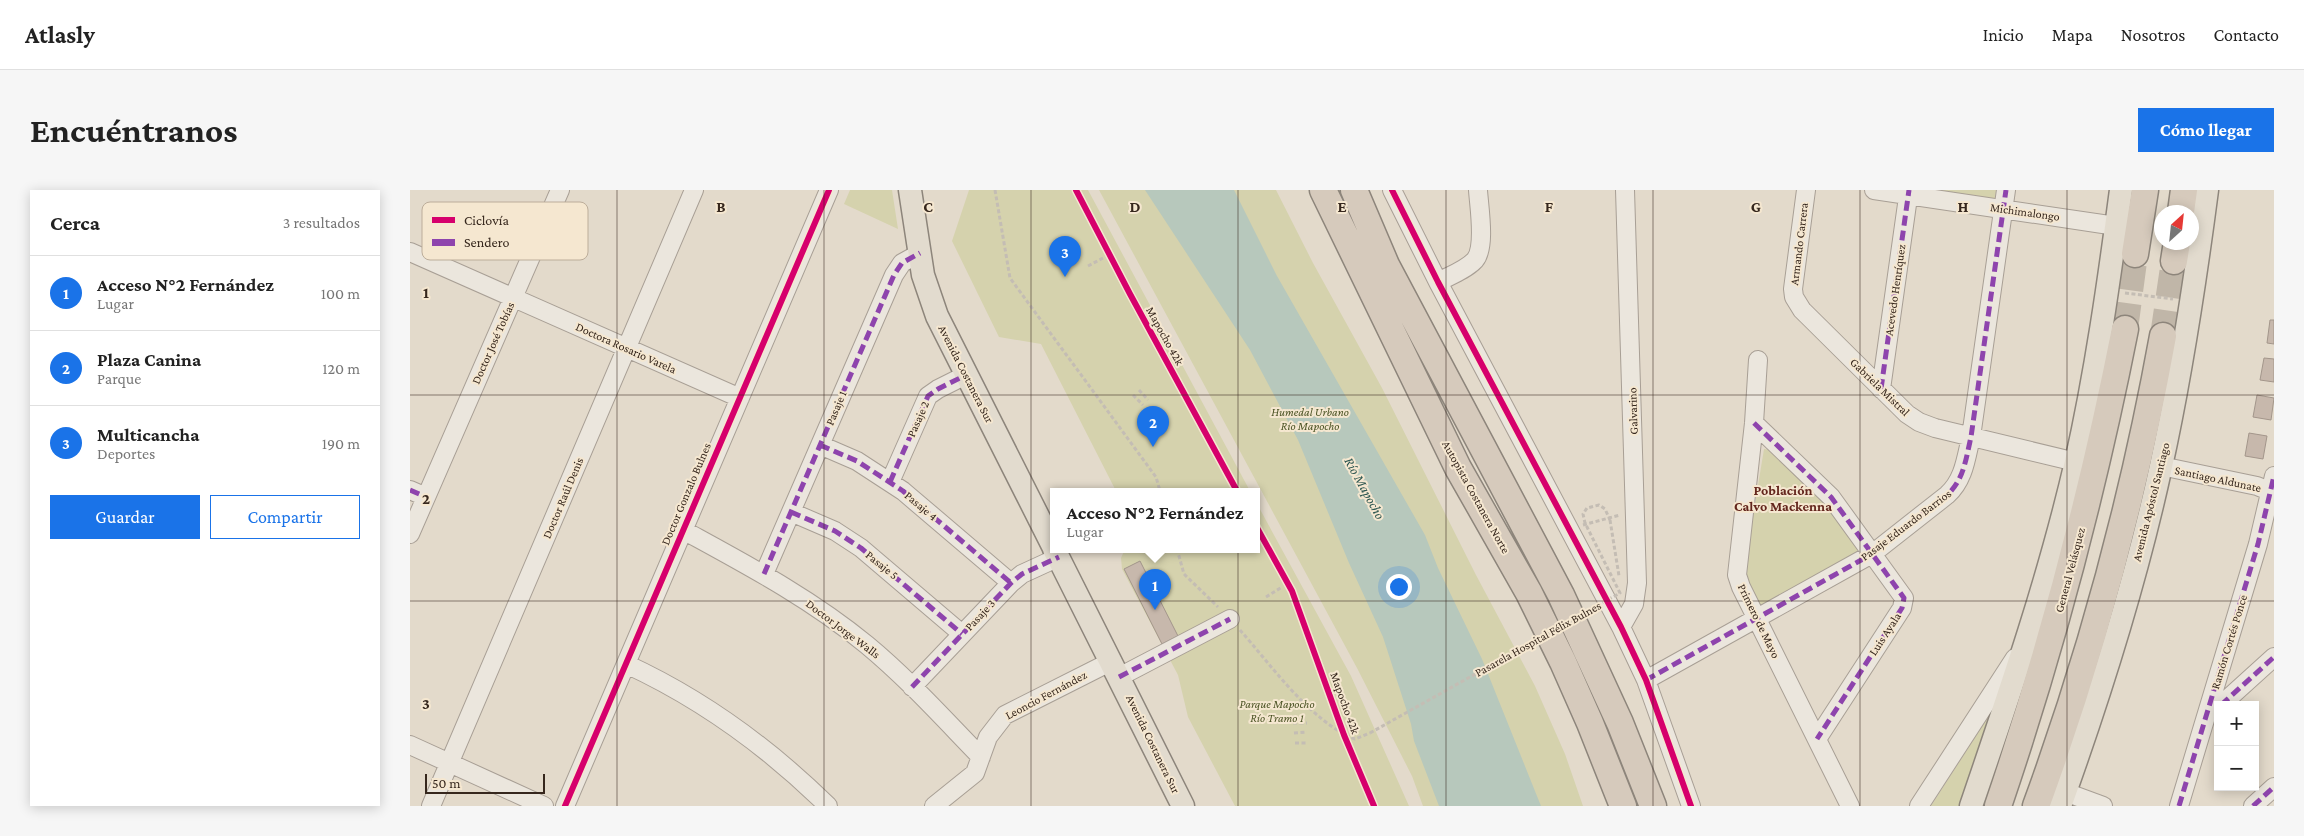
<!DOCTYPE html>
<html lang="es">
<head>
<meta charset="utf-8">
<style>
	body { margin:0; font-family:"Crimson Pro",serif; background:#f6f6f6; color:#222 }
	.controls { position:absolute; right:15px; bottom:15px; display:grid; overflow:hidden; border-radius:0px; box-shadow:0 2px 12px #0003 }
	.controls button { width:45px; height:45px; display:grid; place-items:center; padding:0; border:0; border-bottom:1px solid #e0e0e0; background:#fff; color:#222; font:25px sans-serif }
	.compass { position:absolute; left:1744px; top:15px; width:45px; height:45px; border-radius:50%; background:#fff; box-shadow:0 2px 12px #0003; rotate:27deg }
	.scale { position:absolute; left:15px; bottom:12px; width:120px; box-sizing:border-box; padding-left:5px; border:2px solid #36271d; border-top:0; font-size:14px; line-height:18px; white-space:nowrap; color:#36271d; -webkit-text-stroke:4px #f5e7d0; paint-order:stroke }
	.you { position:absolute; left:988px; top:396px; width:18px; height:18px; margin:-12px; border:4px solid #fff; border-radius:50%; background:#1a73e8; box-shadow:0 0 0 8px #1a73e833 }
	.badge { display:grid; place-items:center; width:32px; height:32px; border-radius:50%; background:#1a73e8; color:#fff; font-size:16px; font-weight:700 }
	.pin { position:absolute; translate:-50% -41px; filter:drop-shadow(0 1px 2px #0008) }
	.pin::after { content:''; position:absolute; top:26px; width:18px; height:15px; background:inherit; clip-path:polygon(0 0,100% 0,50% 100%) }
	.popup { position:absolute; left:640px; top:298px; width:210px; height:65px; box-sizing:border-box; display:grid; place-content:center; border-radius:0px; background:#fff; filter:drop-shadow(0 1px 4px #0005); font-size:16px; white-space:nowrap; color:#767676 }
	.popup b { font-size:19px; color:#222 }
	.popup::after { content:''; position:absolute; left:50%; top:100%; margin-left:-10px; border:10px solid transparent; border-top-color:#fff }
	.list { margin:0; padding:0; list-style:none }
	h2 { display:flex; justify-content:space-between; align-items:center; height:65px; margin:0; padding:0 20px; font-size:21px }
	h2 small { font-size:16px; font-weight:400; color:#767676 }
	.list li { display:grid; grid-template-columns:32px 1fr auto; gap:15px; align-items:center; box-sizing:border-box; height:75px; padding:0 20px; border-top:1px solid #e0e0e0 }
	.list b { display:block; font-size:19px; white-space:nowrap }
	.list p { margin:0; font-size:16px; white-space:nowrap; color:#767676 }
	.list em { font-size:16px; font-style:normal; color:#767676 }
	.actions { display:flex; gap:10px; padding:15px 20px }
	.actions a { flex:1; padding:11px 0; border:1px solid #1a73e8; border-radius:0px; text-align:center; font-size:18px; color:#1a73e8 }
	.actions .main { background:#1a73e8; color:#fff }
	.map { position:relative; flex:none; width:1864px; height:616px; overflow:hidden; border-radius:0px }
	header { display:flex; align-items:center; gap:30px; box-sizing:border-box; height:70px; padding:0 25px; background:#fff; border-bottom:1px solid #e0e0e0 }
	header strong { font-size:24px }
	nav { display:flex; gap:28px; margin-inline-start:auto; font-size:18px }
	.intro { display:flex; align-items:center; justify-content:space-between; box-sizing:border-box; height:120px; padding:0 30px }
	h1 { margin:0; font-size:35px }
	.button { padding:12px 22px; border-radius:0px; background:#1a73e8; color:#fff; font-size:18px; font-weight:700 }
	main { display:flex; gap:30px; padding:0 30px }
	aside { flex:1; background:#fff; border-radius:0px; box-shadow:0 2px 12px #0003 }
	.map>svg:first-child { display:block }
</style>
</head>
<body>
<header>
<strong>Atlasly</strong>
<nav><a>Inicio</a><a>Mapa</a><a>Nosotros</a><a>Contacto</a></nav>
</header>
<div class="intro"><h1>Encuéntranos</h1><a class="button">Cómo llegar</a></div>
<main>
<aside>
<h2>Cerca<small>3 resultados</small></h2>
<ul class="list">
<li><span class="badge">1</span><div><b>Acceso N°2 Fernández</b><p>Lugar</p></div><em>100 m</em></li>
<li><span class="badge">2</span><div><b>Plaza Canina</b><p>Parque</p></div><em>120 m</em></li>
<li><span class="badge">3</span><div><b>Multicancha</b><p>Deportes</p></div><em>190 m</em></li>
</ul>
<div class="actions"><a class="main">Guardar</a><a>Compartir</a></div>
</aside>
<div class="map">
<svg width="1864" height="616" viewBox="0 0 1864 616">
	<rect width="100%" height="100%" fill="#e3dacb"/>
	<!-- green -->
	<path fill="#d5d2ad" d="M 440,0 L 482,0 L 488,39 L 434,14 Z
		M 559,0 L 678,0 L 840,301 L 706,301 L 631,154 L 589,147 L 542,51 Z
		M 689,0 L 866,0 L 903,73 L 972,198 L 1066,385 L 1125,496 L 1155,564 L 1173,616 L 1013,616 L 1002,586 L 947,478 Z
		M 1529,0 L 1586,0 L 1585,10 Z
		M 1354,259 L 1362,260 L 1408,302 L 1450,361 L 1349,418 L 1333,387 Z
		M 846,312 L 941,486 L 999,616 L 825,616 L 778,527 L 768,485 L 712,379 L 711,368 L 715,359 L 846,359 Z
		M 1585,516 L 1550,616 L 1521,616 Z"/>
	<!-- water -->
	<path fill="#b7c8bc" d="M 735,0 L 824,0 L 867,86 L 1015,345 L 1028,378 L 1072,469 L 1131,616 L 1029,616 L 1004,551 L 1001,534 L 973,447 L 939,373 L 888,250 L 840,160 Z"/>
	<!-- building -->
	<path fill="#c7b8ac" stroke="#a3968b" d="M 1860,130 L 1864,130 L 1864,154 L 1857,153 Z
		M 1854,168 L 1864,169 L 1864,192 L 1850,190 Z
		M 1847,205 L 1864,208 L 1861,230 L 1843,227 Z
		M 1839,243 L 1857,246 L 1853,269 L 1835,266 Z
		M 730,371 L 768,446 L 752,454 L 714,379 Z"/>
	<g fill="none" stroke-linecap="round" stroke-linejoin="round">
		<!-- highway-tunnel -->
		<path stroke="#c0b6a8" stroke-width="26" stroke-dasharray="26 13" stroke-linecap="butt" d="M 1715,139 L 1725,64
			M 1753,146 L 1764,71"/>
		<defs>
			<path id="minor" d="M 982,0 L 1028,92 L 1211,437 L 1236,490 L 1281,616
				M 1396,0 L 1383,99 L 1384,107 L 1392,120 L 1497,224 L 1509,232 L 1525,238 L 1666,272
				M 1464,0 L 1706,36
				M 0,62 L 330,208
				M 1028,92 C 1039,86 1056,80 1065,70 C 1076,57 1069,17 1068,0
				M 1348,170 L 1344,233 L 1327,385 L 1331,397 L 1440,616
				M 1471,199 L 1499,0
				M 1344,233 L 1421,307 L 1494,408 L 1492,418 L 1407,549
				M 410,255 L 447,271 L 493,301 L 601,393
				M 1751,276 L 1847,296 L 1864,303
				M 480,292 L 518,206 L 528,199 L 556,185
				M 0,300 L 16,307
				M 381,322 L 425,341 L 451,358 L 552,444
				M 273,340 C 337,375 400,408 457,455 C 498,489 534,529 571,567
				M 0,344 L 150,0
				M 354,384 L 484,85 L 492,73 L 510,63
				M 1211,437 L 1224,414 L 1227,393 L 1215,0
				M 216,474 C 292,509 358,557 418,616
				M 709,487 L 820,429
				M 1236,490 L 1462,364 L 1537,305 C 1554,290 1556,268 1561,247 L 1596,0
				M 502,497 L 601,393 L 612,384 L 649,367
				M 1811,515 L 1864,467
				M 0,555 L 134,616
				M 1655,602 L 1693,616
				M 21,616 L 284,0
				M 155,616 L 419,0
				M 524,616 L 565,583 L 578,547 L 595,525 L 702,471
				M 1509,616 L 1605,468
				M 1769,616 L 1848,354 L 1864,286
				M 1843,616 L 1864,597"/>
			<path id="major" d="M 500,0 L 513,85 L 527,126 L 644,358
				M 644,359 L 773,616
				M 1561,616 C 1600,502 1639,389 1666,272 C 1686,183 1699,91 1711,0
				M 1650,616 C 1690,505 1726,391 1751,276 C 1771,185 1785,92 1797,0"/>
			<path id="highway" d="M 913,0 L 1048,278 L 1119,403 L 1153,472 L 1180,533 L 1213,616
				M 944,0 L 976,75 L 1151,405 L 1210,533 L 1243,616
				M 1771,22 L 1774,0
				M 1725,64 L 1735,0
				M 1764,71 L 1767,52
				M 1588,616 C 1641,460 1683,301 1715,139
				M 1626,616 C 1682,463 1724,306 1753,146"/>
		</defs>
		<!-- minor casing -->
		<use href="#minor" stroke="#a89f95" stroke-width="20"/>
		<!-- major casing -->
		<use href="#major" stroke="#8d857b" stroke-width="25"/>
		<!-- highway casing -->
		<use href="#highway" stroke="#8d857b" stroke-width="29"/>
		<!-- path -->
		<path stroke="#c4bdb4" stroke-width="3" stroke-dasharray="4 2.5" stroke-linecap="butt" d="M 585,0 L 600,88 L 746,287 L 750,301
			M 678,76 L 693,68
			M 1715,103 L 1763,109
			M 729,200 L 738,210
			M 723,205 L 733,215
			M 1200,330 L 1209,386
			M 1173,335 L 1210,325
			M 767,359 L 774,384 L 808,417
			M 856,407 L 872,397
			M 830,440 C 861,475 901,532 945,549 L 960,543
			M 883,533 L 897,533
			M 884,543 L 897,542
			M 885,553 L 897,553"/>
		<!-- minor -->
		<use href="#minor" stroke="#ebe6dd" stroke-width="18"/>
		<!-- major -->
		<use href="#major" stroke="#e2dbce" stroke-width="22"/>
		<!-- highway -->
		<use href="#highway" stroke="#d6cabc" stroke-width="26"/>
		<!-- path-bridge -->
		<path stroke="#c4bdb4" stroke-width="3" stroke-dasharray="4 2.5" stroke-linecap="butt" d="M 960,543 L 1210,403 L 1175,333 L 1173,324 L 1177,318 L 1189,315 L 1195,319 L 1200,330"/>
		<!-- quiet -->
		<path stroke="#8e44ad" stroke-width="5" stroke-dasharray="10 5" stroke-linecap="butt" d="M 1471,199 L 1499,0
			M 1344,233 L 1421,307 L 1494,408 L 1492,418 L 1407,549
			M 410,255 L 447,271 L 493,301 L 601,393
			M 480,292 L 518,206 L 528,199 L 556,185
			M 0,300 L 16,307
			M 381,322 L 425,341 L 451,358 L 552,444
			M 354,384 L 484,85 L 492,73 L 510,63
			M 709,487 L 820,429
			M 1236,490 L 1462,364 L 1537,305 C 1554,290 1556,268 1561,247 L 1596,0
			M 502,497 L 601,393 L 612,384 L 649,367
			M 1811,515 L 1864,467
			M 1769,616 L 1848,354 L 1864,286
			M 1843,616 L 1864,597"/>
		<defs>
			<path id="cycleway" d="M 666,0 L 720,104 L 827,301
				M 982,0 L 1028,92 L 1211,437 L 1236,490 L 1281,616
				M 846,336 L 882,401 L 934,545 L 964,616
				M 155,616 L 419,0"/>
		</defs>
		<!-- cycleway casing -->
		<use href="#cycleway" stroke="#f5e7d0" stroke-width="9"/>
		<!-- cycleway -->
		<use href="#cycleway" stroke="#d6006c" stroke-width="6"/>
	</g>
	<!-- grid -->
	<path fill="none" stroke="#36271d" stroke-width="1" stroke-opacity="0.55" d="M 207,0 L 207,616M 414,0 L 414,616M 621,0 L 621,616M 828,0 L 828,616M 1036,0 L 1036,616M 1243,0 L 1243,616M 1450,0 L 1450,616M 1657,0 L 1657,616M 0,205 L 1864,205M 0,411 L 1864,411"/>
	<g text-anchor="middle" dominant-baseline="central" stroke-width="4" stroke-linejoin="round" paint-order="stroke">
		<!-- street labels -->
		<g font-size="12" fill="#36271d" stroke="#f5e7d0">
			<text transform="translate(1615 22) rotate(8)">Michimalongo</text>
			<text transform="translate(1389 54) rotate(-83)">Armando Carrera</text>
			<text transform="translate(1485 100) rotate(-82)">Acevedo Henríquez</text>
			<text transform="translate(755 146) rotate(61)">Mapocho 42k</text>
			<text transform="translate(83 153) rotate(-66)">Doctor José Tobías</text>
			<text transform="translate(216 158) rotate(24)">Doctora Rosario Varela</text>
			<text transform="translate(556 184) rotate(63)">Avenida Costanera Sur</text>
			<text transform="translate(1470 197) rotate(44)">Gabriela Mistral</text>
			<text transform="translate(426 218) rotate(-67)">Pasaje 1</text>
			<text transform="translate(1223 221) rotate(-92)">Galvarino</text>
			<text transform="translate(508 229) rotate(-66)">Pasaje 2</text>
			<text transform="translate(1808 289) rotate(12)">Santiago Aldunate</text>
			<text transform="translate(276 304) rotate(-67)">Doctor Gonzalo Bulnes</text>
			<text transform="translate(1066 307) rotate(61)">Autopista Costanera Norte</text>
			<text transform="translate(153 308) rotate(-67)">Doctor Raúl Denis</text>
			<text transform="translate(1741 312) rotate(-76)">Avenida Apóstol Santiago</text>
			<text transform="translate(511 316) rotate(40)">Pasaje 4</text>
			<text transform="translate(1496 335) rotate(-37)">Pasaje Eduardo Barrios</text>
			<text transform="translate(472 375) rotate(39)">Pasaje 5</text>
			<text transform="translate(1660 380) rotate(-75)">General Velásquez</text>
			<text transform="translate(570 425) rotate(-47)">Pasaje 3</text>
			<text transform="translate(1349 431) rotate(64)">Primero de Mayo</text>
			<text transform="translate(433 439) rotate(37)">Doctor Jorge Walls</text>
			<text transform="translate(1475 444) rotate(-57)">Luis Ayala</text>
			<text transform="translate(1128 449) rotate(-29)">Pasarela Hospital Félix Bulnes</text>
			<text transform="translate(1819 452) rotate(-73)">Ramón Cortés Ponce</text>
			<text transform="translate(636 505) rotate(-28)">Leoncio Fernández</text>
			<text transform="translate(935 513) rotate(70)">Mapocho 42k</text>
			<text transform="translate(743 554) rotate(64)">Avenida Costanera Sur</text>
		</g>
		<!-- park labels -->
		<g font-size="12" font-style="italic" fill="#4b5324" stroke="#f5e7d0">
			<text x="900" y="222">Humedal Urbano<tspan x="900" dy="14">Río Mapocho</tspan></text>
			<text x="867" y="514">Parque Mapocho<tspan x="867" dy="14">Río Tramo 1</tspan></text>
		</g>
		<!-- water labels -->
		<g font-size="14" font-style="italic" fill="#2c5650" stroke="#f5e7d0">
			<text transform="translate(955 298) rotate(61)">Río Mapocho</text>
		</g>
		<!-- neighbourhood labels -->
		<g font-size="14" font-weight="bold" fill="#63261d" stroke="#f5e7d0">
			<text x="1373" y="300">Población<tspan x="1373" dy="16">Calvo Mackenna</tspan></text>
		</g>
	</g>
	<!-- legend -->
	<rect x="12" y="12" width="166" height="58" rx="8" fill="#f5e7d0" stroke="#bcad9a" stroke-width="1"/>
	<rect x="22" y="27" width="23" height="6" fill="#d6006c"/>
	<rect x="22" y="49" width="23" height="7" fill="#8e44ad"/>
	<g font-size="14" fill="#36271d">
		<text x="54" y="35">Ciclovía</text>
		<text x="54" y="57">Sendero</text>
	</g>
	<g font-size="16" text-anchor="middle" font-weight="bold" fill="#36271d" stroke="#f5e7d0" stroke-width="4" stroke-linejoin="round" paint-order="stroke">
		<text x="311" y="22">B</text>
		<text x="518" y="22">C</text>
		<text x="725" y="22">D</text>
		<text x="932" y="22">E</text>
		<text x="1139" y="22">F</text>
		<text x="1346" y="22">G</text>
		<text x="1553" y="22">H</text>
		<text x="16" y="108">1</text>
		<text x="16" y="314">2</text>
		<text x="16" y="519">3</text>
	</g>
</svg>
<div class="controls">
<button>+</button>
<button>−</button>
</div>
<svg class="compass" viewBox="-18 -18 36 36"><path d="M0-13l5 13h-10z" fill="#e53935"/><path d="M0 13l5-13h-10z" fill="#767676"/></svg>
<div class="scale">50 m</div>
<div class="you"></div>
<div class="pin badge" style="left:745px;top:420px">1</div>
<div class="popup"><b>Acceso N°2 Fernández</b>Lugar</div>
<div class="pin badge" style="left:743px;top:257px">2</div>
<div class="pin badge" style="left:655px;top:87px">3</div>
</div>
</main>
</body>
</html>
